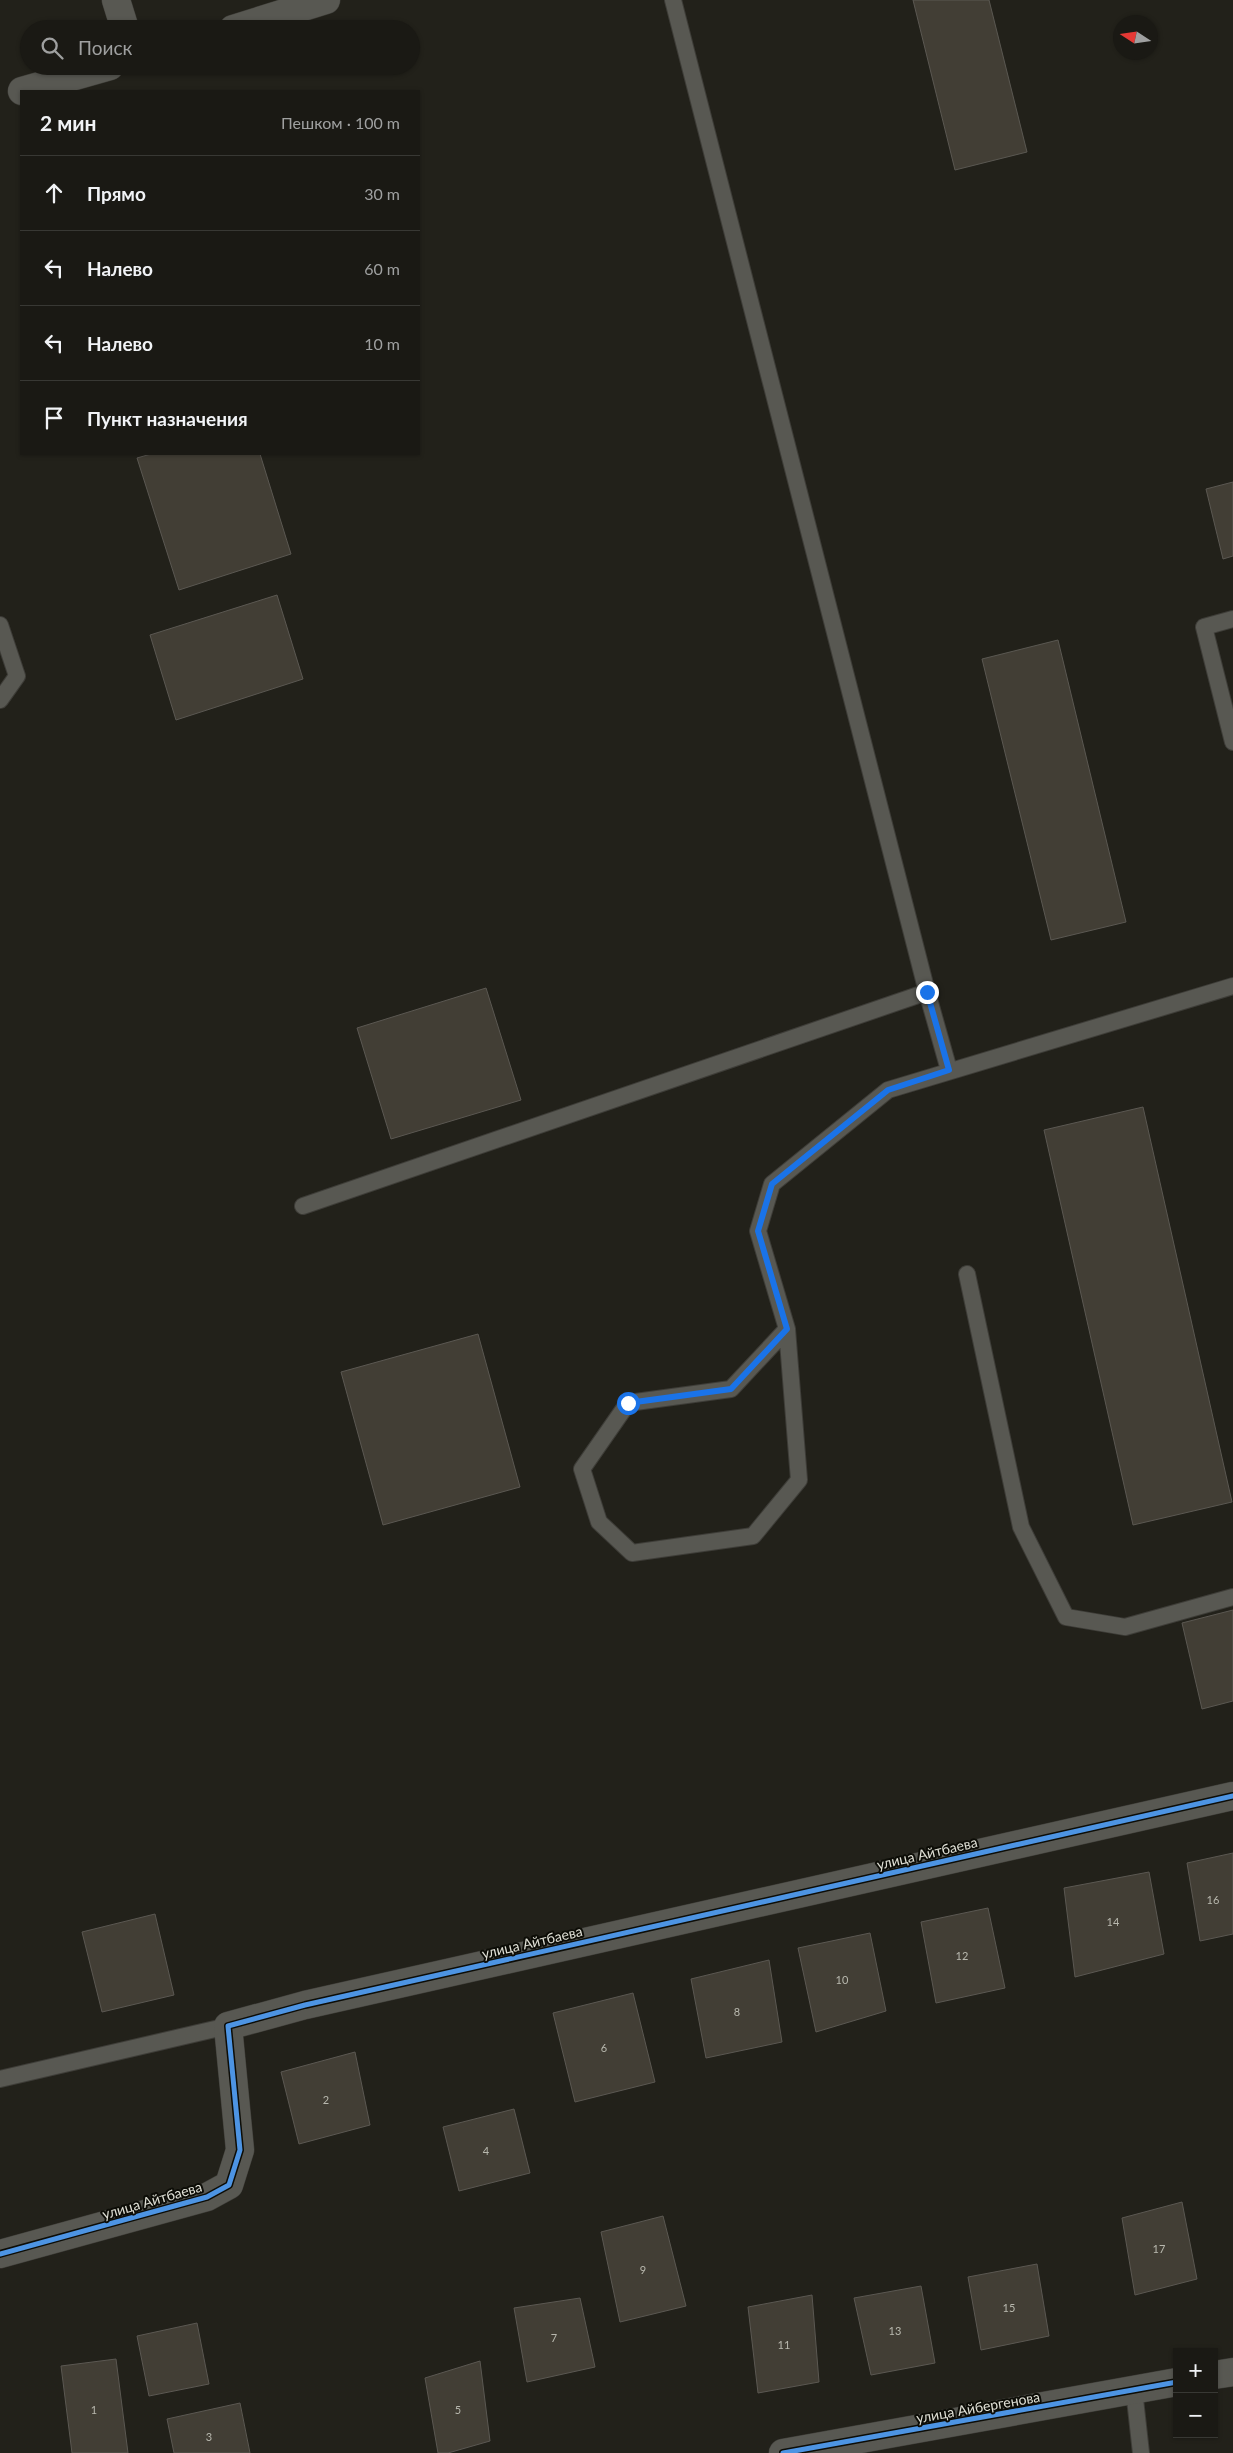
<!DOCTYPE html>
<html lang="ru">
<head>
<meta charset="utf-8">
<style>
	body { margin:0; font-family:Lato,sans-serif; background:#272622; color:#f1f3f6 }
	.controls { position:absolute; right:15px; bottom:15px; display:grid; overflow:hidden; border-radius:0px; box-shadow:0 1px 4px #0004 }
	.controls button { width:45px; height:45px; display:grid; place-items:center; padding:0; border:0; border-bottom:1px solid #383834; background:#1a1914; color:#f1f3f6; font:25px sans-serif }
	.compass { position:absolute; left:1113px; top:15px; width:45px; height:45px; border-radius:50%; background:#1a1914; box-shadow:0 1px 4px #0004; rotate:282deg }
	.stop { position:absolute; width:15px; height:15px; margin:-11px; border:4px solid #1a73e8; border-radius:50%; background:#fff }
	.stop.end { background:#1a73e8; border-color:#fff; box-shadow:0 1px 5px #0008 }
	.list { margin:0; padding:0; list-style:none }
	h2 { display:flex; justify-content:space-between; align-items:center; height:65px; margin:0; padding:0 20px; font-size:21px }
	h2 small { font-size:16px; font-weight:400; color:#9fa0a0 }
	.list li { display:grid; grid-template-columns:32px 1fr auto; gap:15px; align-items:center; box-sizing:border-box; height:75px; padding:0 20px; border-top:1px solid #383834 }
	.list b { display:block; font-size:19px; white-space:nowrap }
	.list em { font-size:16px; font-style:normal; color:#9fa0a0 }
	.icon { flex:none; width:28px; height:28px; fill:none; stroke:currentColor; stroke-width:2; stroke-linecap:round; stroke-linejoin:round }
	.map { position:relative; flex:none; width:1233px; height:2453px; overflow:hidden }
	.search { position:absolute; background:#1a1914; box-shadow:0 1px 4px #0004; left:20px; top:20px; width:400px; height:55px; display:flex; align-items:center; gap:12px; box-sizing:border-box; padding:0 18px; border-radius:28px; color:#9fa0a0; font-size:19px }
	.panel { position:absolute; background:#1a1914; box-shadow:0 1px 4px #0004; left:20px; top:90px; width:400px; height:365px; border-radius:0px }
	.map>svg:first-child { display:block }
</style>
</head>
<body>
<div class="map">
<svg width="1233" height="2453" viewBox="0 0 1233 2453">
	<rect width="100%" height="100%" fill="#22211a"/>
	<!-- building -->
	<path fill="#423e35" stroke="#5b5852" d="M 913,0 L 989,0 L 1027,152 L 955,170 Z
		M 151,454 L 260,454 L 291,554 L 179,590 L 137,458 Z
		M 1233,482 L 1233,556 L 1223,559 L 1206,489 Z
		M 277,595 L 303,679 L 176,720 L 150,635 Z
		M 1058,640 L 1126,922 L 1051,940 L 982,659 Z
		M 486,988 L 521,1100 L 391,1139 L 357,1028 Z
		M 1143,1107 L 1232,1502 L 1133,1525 L 1044,1130 Z
		M 478,1334 L 520,1487 L 383,1525 L 341,1372 Z
		M 1233,1610 L 1233,1701 L 1202,1709 L 1182,1623 Z
		M 1233,1853 L 1233,1934 L 1200,1941 L 1187,1863 Z
		M 1149,1872 L 1164,1954 L 1075,1977 L 1064,1888 Z
		M 988,1908 L 1005,1988 L 936,2003 L 921,1922 Z
		M 155,1914 L 174,1995 L 102,2012 L 82,1932 Z
		M 870,1933 L 886,2011 L 816,2032 L 798,1948 Z
		M 769,1960 L 782,2042 L 706,2058 L 691,1979 Z
		M 633,1993 L 655,2082 L 575,2102 L 553,2013 Z
		M 355,2052 L 370,2125 L 299,2144 L 281,2072 Z
		M 514,2109 L 530,2173 L 459,2191 L 443,2127 Z
		M 1182,2202 L 1197,2279 L 1135,2295 L 1122,2218 Z
		M 663,2216 L 686,2306 L 620,2322 L 601,2232 Z
		M 1037,2264 L 1049,2336 L 981,2350 L 968,2277 Z
		M 921,2286 L 935,2363 L 871,2375 L 854,2298 Z
		M 812,2295 L 819,2382 L 758,2393 L 748,2307 Z
		M 580,2298 L 595,2367 L 527,2382 L 514,2308 Z
		M 197,2323 L 209,2384 L 149,2396 L 137,2336 Z
		M 116,2359 L 128,2453 L 72,2453 L 61,2366 Z
		M 480,2361 L 490,2441 L 448,2453 L 438,2453 L 425,2378 Z
		M 240,2403 L 250,2453 L 174,2453 L 167,2419 Z"/>
	<g fill="none" stroke-linecap="round" stroke-linejoin="round">
		<defs>
			<path id="service" d="M 673,0 L 927,992 L 949,1070
				M 1233,619 L 1204,627 L 1233,742
				M 0,625 L 17,676 L 0,700
				M 303,1206 L 927,992
				M 967,1274 L 1021,1527 L 1066,1617 L 1125,1627 L 1233,1597
				M 787,1329 L 731,1389 L 628,1403 L 582,1469 L 599,1522 L 632,1553 L 753,1536 L 799,1480 L 787,1329 L 758,1231 L 772,1184 L 888,1090 L 1233,986
				M 0,2079 L 228,2026
				M 1134,2390 L 1141,2453"/>
			<path id="minor" d="M 116,0 L 125,29
				M 0,2254 L 207,2197 L 229,2185 L 240,2150 L 228,2026 L 305,2005 L 1233,1796
				M 1214,2375 L 1233,2372
				M 783,2453 L 1177,2382"/>
			<path id="secondary" d="M 233,29 L 326,0
				M 22,91 L 110,66"/>
		</defs>
		<!-- service casing -->
		<use href="#service" stroke="#3e3d38" stroke-width="18"/>
		<!-- minor casing -->
		<use href="#minor" stroke="#3e3d38" stroke-width="29"/>
		<!-- secondary casing -->
		<use href="#secondary" stroke="#3e3d38" stroke-width="29"/>
		<!-- service -->
		<use href="#service" stroke="#585852" stroke-width="16"/>
		<!-- minor -->
		<use href="#minor" stroke="#585852" stroke-width="28"/>
		<!-- secondary -->
		<use href="#secondary" stroke="#585852" stroke-width="28"/>
		<defs>
			<path id="cycleway" d="M 0,2254 L 207,2197 L 229,2185 L 240,2150 L 228,2026 L 305,2005 L 1233,1796
				M 783,2453 L 1177,2382"/>
		</defs>
		<!-- cycleway casing -->
		<use href="#cycleway" stroke="#0d0d07" stroke-width="8"/>
		<!-- cycleway -->
		<use href="#cycleway" stroke="#4d94e3" stroke-width="5"/>
	</g>
	<g fill="none" stroke-linecap="round" stroke-linejoin="round">
		<!-- route -->
		<path stroke="#1a73e8" stroke-width="6" d="M 628,1403 L 731,1389 L 787,1329 L 758,1231 L 772,1184 L 888,1090 L 949,1070 L 927,992"/>
	</g>
	<g text-anchor="middle" dominant-baseline="central" stroke-width="4" stroke-linejoin="round" paint-order="stroke">
		<!-- number labels -->
		<g font-size="11" fill="#b8b8ae">
			<text x="1213" y="1899">16</text>
			<text x="1113" y="1921">14</text>
			<text x="962" y="1955">12</text>
			<text x="842" y="1979">10</text>
			<text x="737" y="2011">8</text>
			<text x="604" y="2047">6</text>
			<text x="326" y="2099">2</text>
			<text x="486" y="2150">4</text>
			<text x="1159" y="2248">17</text>
			<text x="643" y="2269">9</text>
			<text x="1009" y="2307">15</text>
			<text x="895" y="2330">13</text>
			<text x="554" y="2337">7</text>
			<text x="784" y="2344">11</text>
			<text x="94" y="2409">1</text>
			<text x="458" y="2409">5</text>
			<text x="209" y="2436">3</text>
		</g>
		<!-- street labels -->
		<g font-size="14" fill="#e0e0d6" stroke="#0d0d07">
			<text transform="translate(927 1853) rotate(-13)">улица Айтбаева</text>
			<text transform="translate(532 1942) rotate(-13)">улица Айтбаева</text>
			<text transform="translate(152 2200) rotate(-16)">улица Айтбаева</text>
			<text transform="translate(978 2407) rotate(-10)">улица Айбергенова</text>
		</g>
	</g>
</svg>
<div class="controls">
<button>+</button>
<button>−</button>
</div>
<svg class="compass" viewBox="-18 -18 36 36"><path d="M0-13l5 13h-10z" fill="#e53935"/><path d="M0 13l5-13h-10z" fill="#9fa0a0"/></svg>
<div class="stop" style="left:628px;top:1403px"></div>
<div class="stop end" style="left:927px;top:992px"></div>
<div class="search"><svg class="icon" aria-label="search" viewBox="0 0 24 24"><circle cx="10" cy="10" r="6"/><path d="M15 15l6 6"/></svg>Поиск</div>
<section class="panel">
<h2>2 мин<small>Пешком · 100 m</small></h2>
<ul class="list">
<li><svg class="icon" aria-label="ahead" viewBox="0 0 24 24"><path d="M12 20V5M6 11l6-6 6 6"/></svg><div><b>Прямо</b></div><em>30 m</em></li>
<li><svg class="icon" aria-label="left" viewBox="0 0 24 24"><path d="M17 20v-9H6M10 6l-5 5 5 5"/></svg><div><b>Налево</b></div><em>60 m</em></li>
<li><svg class="icon" aria-label="left" viewBox="0 0 24 24"><path d="M17 20v-9H6M10 6l-5 5 5 5"/></svg><div><b>Налево</b></div><em>10 m</em></li>
<li><svg class="icon" aria-label="arrive" viewBox="0 0 24 24"><path d="M6 21V4h12l-3 4 3 4H6"/></svg><div><b>Пункт назначения</b></div></li>
</ul>
</section>
</div>
</body>
</html>
